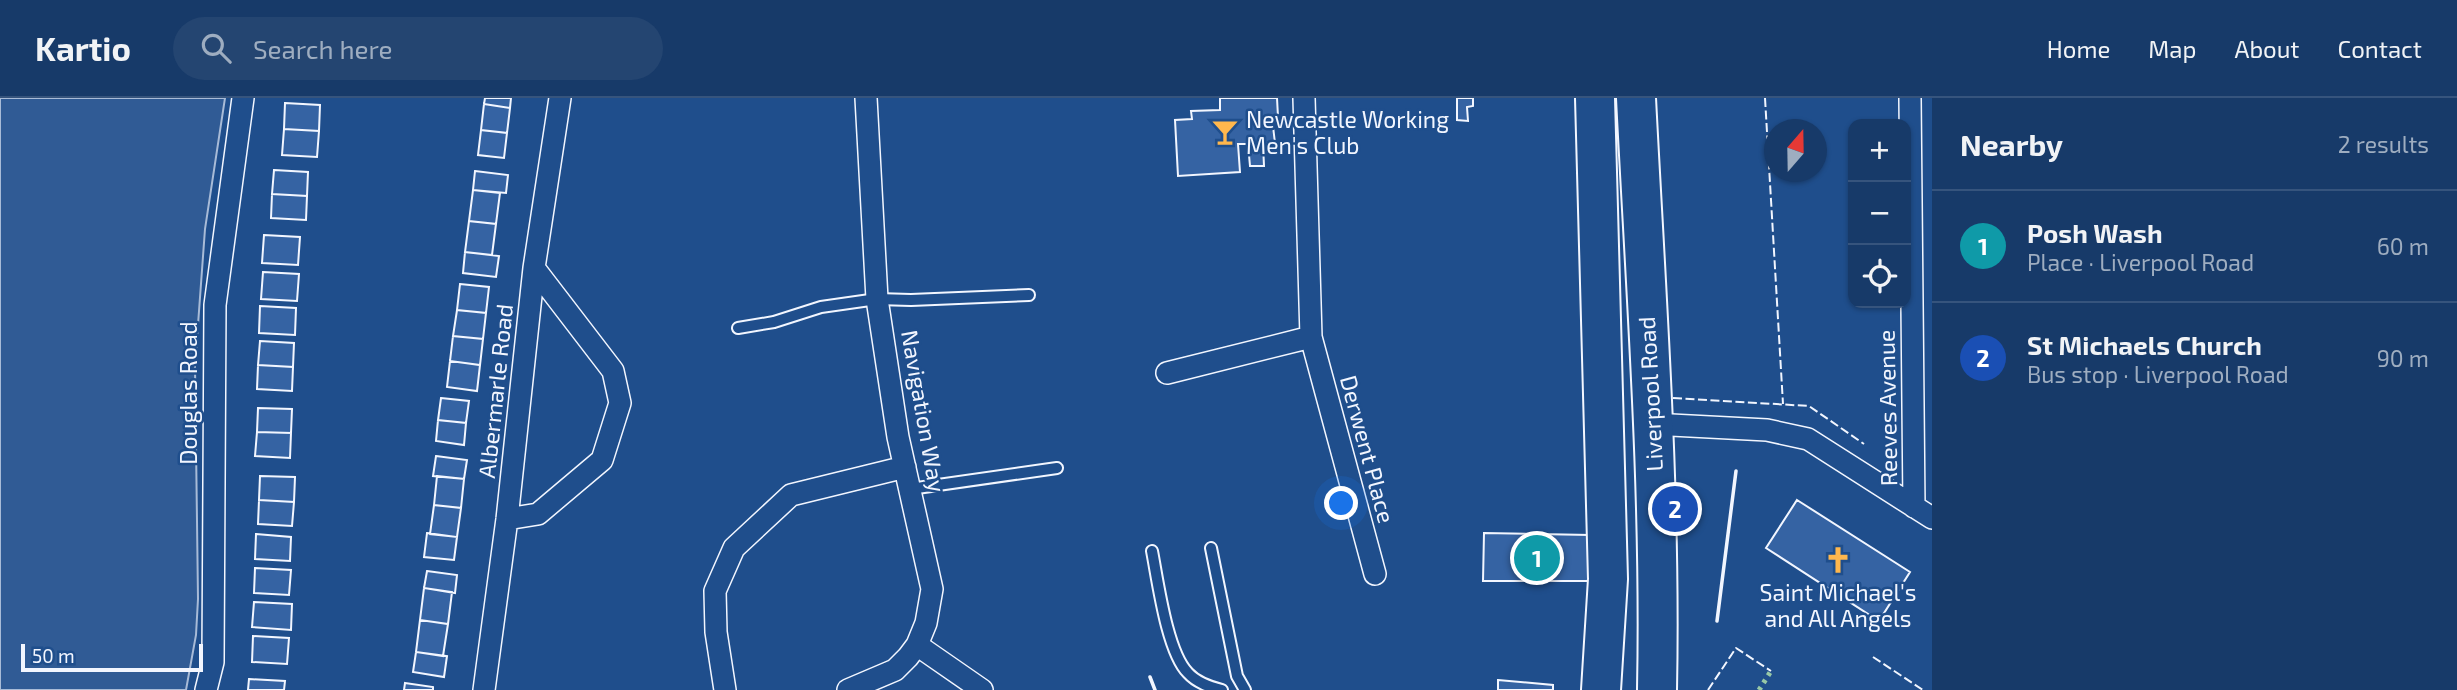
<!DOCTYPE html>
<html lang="en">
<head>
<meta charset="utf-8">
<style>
	body { margin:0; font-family:"Exo 2",sans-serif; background:#244571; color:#f1f3f6 }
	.controls { position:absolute; right:21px; top:21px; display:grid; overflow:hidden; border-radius:14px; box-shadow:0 2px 5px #0004 }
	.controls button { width:63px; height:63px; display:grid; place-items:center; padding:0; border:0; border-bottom:2px solid #36547d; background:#173a69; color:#f1f3f6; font:35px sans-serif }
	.compass { position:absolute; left:1764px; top:21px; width:63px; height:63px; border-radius:50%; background:#173a69; box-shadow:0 2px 5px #0004; rotate:20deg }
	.scale { position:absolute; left:21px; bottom:18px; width:182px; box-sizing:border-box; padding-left:7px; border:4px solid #f2f6ff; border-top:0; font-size:19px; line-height:24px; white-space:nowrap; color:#f2f6ff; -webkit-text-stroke:5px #1f4e8c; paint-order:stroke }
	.you { position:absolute; left:1342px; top:406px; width:24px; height:24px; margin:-18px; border:5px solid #fff; border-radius:50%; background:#1a73e8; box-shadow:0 0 0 10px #1a73e833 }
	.badge { display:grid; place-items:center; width:46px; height:46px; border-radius:50%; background:#8c9099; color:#fff; font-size:23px; font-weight:700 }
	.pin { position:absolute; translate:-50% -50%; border:4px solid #fff; box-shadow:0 2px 7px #0006 }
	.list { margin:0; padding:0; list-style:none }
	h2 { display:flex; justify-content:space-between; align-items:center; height:91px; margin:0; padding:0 28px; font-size:30px }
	h2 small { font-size:23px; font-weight:400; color:#9eadc0 }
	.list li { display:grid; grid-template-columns:46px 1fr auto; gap:21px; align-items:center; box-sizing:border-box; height:112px; padding:0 28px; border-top:2px solid #36547d }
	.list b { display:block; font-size:26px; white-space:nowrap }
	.list p { margin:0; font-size:23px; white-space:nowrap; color:#9eadc0 }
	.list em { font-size:23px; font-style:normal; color:#9eadc0 }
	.icon { flex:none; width:38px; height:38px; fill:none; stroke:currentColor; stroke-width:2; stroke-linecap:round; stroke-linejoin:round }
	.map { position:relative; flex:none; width:1932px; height:592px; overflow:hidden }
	header { display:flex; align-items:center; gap:42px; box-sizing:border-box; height:98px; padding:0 35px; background:#173a69; border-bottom:2px solid #36547d }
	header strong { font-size:33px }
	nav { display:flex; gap:38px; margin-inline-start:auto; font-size:24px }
	.search { width:490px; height:63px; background:#244571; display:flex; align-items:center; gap:18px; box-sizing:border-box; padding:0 24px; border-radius:38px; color:#9eadc0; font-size:26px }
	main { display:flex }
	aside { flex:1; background:#173a69 }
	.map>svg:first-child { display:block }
</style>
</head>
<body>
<header>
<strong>Kartio</strong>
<div class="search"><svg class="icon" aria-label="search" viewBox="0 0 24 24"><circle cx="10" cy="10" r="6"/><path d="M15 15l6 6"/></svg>Search here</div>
<nav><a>Home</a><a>Map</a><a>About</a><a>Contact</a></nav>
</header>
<main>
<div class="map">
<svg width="1932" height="592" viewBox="0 0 1932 592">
	<rect width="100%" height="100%" fill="#1f4e8c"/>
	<!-- green -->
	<path fill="#305b95" stroke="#a8bbd7" stroke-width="2" d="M 0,0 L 225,0 L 205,131 L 195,268 L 198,501 L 196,537 L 186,592 L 0,592 Z"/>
	<!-- building -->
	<path fill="#3563a3" stroke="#f2f6ff" stroke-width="2" d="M 485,0 L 511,0 L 510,10 L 484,6 Z
		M 1220,0 L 1277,0 L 1278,19 L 1272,20 L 1275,45 L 1263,46 L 1264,68 L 1250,68 L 1248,46 L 1238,46 L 1240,74 L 1178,78 L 1175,22 L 1192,21 L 1191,13 L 1220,12 Z
		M 1457,0 L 1473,0 L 1473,8 L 1467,9 L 1468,23 L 1457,22 Z
		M 285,5 L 320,7 L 319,33 L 284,31 Z
		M 484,6 L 510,10 L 507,35 L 481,32 Z
		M 284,31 L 319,33 L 317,59 L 282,57 Z
		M 481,32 L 507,35 L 504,60 L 478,57 Z
		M 274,72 L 308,74 L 307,98 L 272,96 Z
		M 475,73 L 508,77 L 506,95 L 473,92 Z
		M 473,92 L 500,95 L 496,126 L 469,123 Z
		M 272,96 L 307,98 L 306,122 L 271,120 Z
		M 469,123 L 496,126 L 492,157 L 465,154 Z
		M 264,137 L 300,139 L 298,167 L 262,165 Z
		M 465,154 L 499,158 L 496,179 L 463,175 Z
		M 263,174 L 299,176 L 297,203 L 261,201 Z
		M 460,186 L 489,189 L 486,215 L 457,212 Z
		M 260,208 L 296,210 L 295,237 L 259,235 Z
		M 457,212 L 486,215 L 483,241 L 453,238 Z
		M 453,238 L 483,241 L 480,267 L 450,263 Z
		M 260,243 L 294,245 L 293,269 L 258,267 Z
		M 450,263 L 480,267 L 477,293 L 447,289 Z
		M 258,267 L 293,269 L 292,293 L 257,291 Z
		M 441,300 L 469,303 L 466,325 L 438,322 Z
		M 258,310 L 292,311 L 291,335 L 257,334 Z
		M 438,322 L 466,325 L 464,347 L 436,343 Z
		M 257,334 L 291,335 L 290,360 L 255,358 Z
		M 436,358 L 467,362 L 464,381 L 433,378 Z
		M 260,378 L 295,379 L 294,404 L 259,402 Z
		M 437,378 L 464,381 L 461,410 L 434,407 Z
		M 259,402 L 294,404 L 292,428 L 258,426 Z
		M 1797,402 L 1910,474 L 1879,523 L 1766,450 Z
		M 434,407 L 461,410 L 457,439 L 430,436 Z
		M 427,435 L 457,439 L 454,462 L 424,459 Z
		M 1484,435 L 1590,437 L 1590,483 L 1483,483 Z
		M 256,436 L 291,439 L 290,463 L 255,461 Z
		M 255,470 L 291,472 L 289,497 L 254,495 Z
		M 427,473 L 457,477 L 455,495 L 424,490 Z
		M 424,490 L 452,494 L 448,526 L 420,522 Z
		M 254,504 L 292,506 L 291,532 L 252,529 Z
		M 420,522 L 448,526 L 443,558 L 416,554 Z
		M 253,538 L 289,540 L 287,566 L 252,564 Z
		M 416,554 L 447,558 L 444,579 L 413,574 Z
		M 249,581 L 285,583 L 284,592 L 248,592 Z
		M 1498,582 L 1553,587 L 1553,592 L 1498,592 Z
		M 405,585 L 433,589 L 433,592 L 404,592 Z"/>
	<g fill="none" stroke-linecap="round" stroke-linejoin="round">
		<defs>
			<path id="lane" d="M 738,230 L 774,224 L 821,209 L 877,201 L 911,202 L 1029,197
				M 910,391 L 1057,370
				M 1211,450 L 1237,578 L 1245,592
				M 1152,453 C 1158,484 1167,554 1188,575 C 1197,585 1210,589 1222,592"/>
			<path id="street" d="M 1304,0 L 1311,239 L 1375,476
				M 1910,0 L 1914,409
				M 1167,275 L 1311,239
				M 1652,326 L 1767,332 L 1808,341 L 1932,420
				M 507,421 L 538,416 L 602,362 L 620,305 L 613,273 L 534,170
				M 917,547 L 982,592
				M 206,592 L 213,564 L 215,207 L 243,0
				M 484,592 L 507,421 L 534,170 L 560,0
				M 725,592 L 716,534 L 715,493 L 734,450 L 791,397 L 905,369
				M 848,592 L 895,572 L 908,559 L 917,547 L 926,525 L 932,491 L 898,339 L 877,201 L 866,0"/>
			<path id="highway" d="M 1595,0 L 1608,481 L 1601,592
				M 1636,0 C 1646,197 1661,395 1657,592"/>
		</defs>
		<!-- lane casing -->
		<use href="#lane" stroke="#f2f6ff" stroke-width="14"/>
		<!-- street casing -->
		<use href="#street" stroke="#f2f6ff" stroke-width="24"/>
		<!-- highway casing -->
		<use href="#highway" stroke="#f2f6ff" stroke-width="42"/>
		<!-- lane -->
		<use href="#lane" stroke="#1f4e8c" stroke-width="10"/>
		<!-- street -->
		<use href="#street" stroke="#1f4e8c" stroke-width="21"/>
		<!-- highway -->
		<use href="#highway" stroke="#1f4e8c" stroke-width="38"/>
		<!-- hedge -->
		<path stroke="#97c8a6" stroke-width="5" stroke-dasharray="3.5 5" stroke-linecap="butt" d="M 1759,592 L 1771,573"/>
		<!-- fence -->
		<path stroke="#f2f6ff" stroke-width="2" stroke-dasharray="9 3.5" stroke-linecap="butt" d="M 1765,0 L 1783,306
			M 1673,300 L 1809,308 L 1864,346
			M 1873,559 L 1923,592
			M 1708,592 L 1736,550 L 1771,573"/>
		<!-- wall -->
		<path stroke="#f2f6ff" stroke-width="3.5" d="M 1717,523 L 1736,373
			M 1150,579 L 1155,592"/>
	</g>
	<!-- icons -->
	<defs>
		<symbol id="bar-bare" viewBox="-9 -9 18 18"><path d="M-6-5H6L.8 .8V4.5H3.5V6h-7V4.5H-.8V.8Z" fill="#ffb74d" stroke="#1f4e8c" stroke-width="2.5" paint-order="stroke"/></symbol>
		<symbol id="church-bare" viewBox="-9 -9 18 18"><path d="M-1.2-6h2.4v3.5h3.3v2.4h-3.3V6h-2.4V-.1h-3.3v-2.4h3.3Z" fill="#ffb74d" stroke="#1f4e8c" stroke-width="2.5" paint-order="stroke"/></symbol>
	</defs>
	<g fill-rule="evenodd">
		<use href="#bar-bare" x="1206" y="15" width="38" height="38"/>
		<use href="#church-bare" x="1819" y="443" width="38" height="38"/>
	</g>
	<g text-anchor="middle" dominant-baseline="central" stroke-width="5" stroke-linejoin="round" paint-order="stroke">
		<!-- poi labels -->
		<g font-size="23" fill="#f2f6ff" stroke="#1f4e8c" text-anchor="start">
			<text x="1246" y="21">Newcastle Working<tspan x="1246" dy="26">Men's Club</tspan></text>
			<text x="1838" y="494" text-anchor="middle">Saint Michael's<tspan x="1838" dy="26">and All Angels</tspan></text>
		</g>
		<!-- street labels -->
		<g font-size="23" fill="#f2f6ff" stroke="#1f4e8c">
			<text transform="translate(495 293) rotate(-84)">Albermarle Road</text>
			<text transform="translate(188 295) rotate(-90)">Douglas Road</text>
			<text transform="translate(1650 296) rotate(-93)">Liverpool Road</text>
			<text transform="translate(1887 310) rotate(-91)">Reeves Avenue</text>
			<text transform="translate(924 313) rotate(80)">Navigation Way</text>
			<text transform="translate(1368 351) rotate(75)">Derwent Place</text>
		</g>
	</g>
</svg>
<div class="controls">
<button>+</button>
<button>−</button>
<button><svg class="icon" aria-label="locate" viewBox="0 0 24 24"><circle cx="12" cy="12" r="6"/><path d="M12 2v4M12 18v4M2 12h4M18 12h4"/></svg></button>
</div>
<svg class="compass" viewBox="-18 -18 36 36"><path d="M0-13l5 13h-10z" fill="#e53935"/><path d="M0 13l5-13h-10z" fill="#9eadc0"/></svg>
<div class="scale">50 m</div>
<div class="you"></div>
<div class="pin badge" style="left:1537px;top:460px;background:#0f9aa8">1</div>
<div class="pin badge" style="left:1675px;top:411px;background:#1a4fb4">2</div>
</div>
<aside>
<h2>Nearby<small>2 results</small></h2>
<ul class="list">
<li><span class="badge" style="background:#0f9aa8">1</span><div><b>Posh Wash</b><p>Place · Liverpool Road</p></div><em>60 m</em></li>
<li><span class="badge" style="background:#1a4fb4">2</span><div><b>St Michaels Church</b><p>Bus stop · Liverpool Road</p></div><em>90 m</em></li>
</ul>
</aside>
</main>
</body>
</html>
